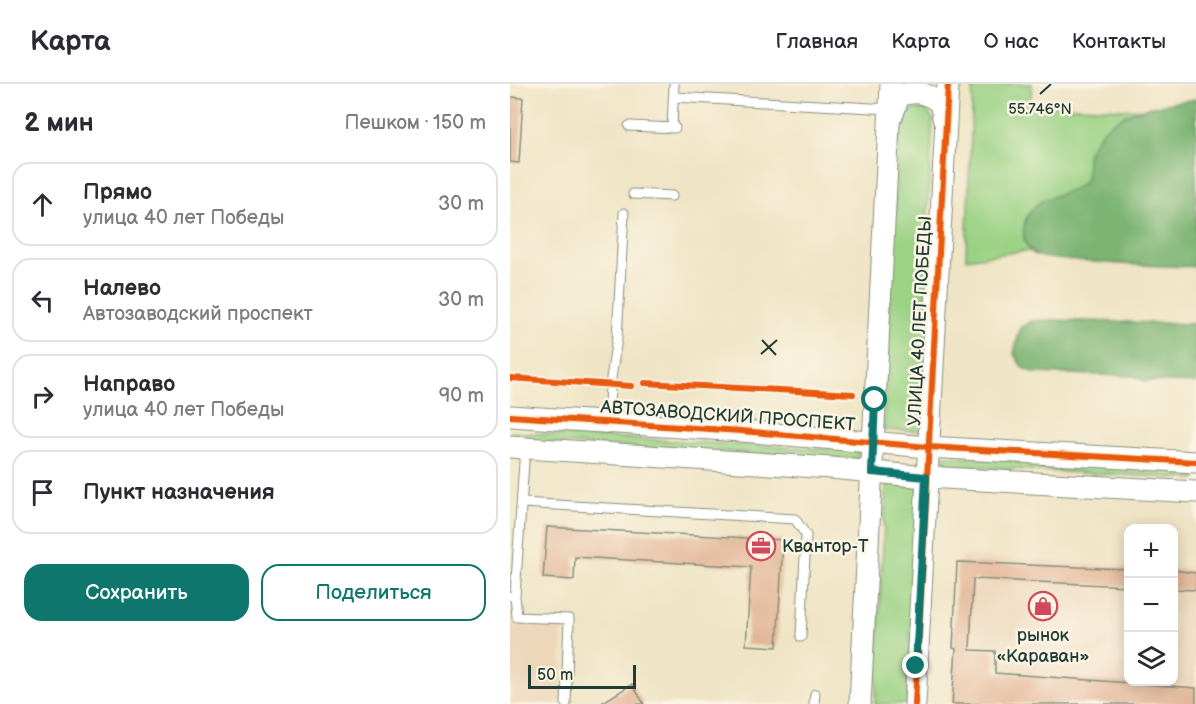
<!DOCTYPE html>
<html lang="ru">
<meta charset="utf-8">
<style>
body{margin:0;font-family:"Balsamiq Sans",sans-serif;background:#f2f2f3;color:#2b2b33}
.controls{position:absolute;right:18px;bottom:18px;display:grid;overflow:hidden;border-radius:12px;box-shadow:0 3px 15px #0003}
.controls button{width:54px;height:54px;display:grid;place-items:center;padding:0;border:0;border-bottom:2px solid #e1e1e2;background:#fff;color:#2b2b33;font:30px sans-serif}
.scale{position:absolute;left:18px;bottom:15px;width:108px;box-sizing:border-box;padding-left:6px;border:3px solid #1f3d34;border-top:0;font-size:16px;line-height:21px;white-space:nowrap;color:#1f3d34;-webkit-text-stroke:4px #fcf5e5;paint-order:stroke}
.stop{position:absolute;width:18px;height:18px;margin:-14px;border:4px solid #0f766e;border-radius:50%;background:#fff}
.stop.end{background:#0f766e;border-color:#fff;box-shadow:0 2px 6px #0008}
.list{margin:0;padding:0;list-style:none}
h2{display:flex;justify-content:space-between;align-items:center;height:78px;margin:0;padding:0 24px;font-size:26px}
h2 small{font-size:20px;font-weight:400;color:#7c7c81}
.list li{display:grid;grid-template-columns:39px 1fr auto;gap:18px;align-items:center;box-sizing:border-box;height:84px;margin:0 12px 12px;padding:0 12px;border:2px solid #e1e1e2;border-radius:18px}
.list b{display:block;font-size:22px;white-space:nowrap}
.list p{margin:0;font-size:20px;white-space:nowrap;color:#7c7c81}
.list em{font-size:20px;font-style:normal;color:#7c7c81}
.actions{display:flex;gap:12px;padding:18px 24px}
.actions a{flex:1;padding:14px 0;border:2px solid #0f766e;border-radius:18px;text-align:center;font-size:21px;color:#0f766e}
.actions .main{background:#0f766e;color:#fff}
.icon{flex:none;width:33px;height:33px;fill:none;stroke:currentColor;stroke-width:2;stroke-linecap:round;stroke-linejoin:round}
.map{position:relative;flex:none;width:686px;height:620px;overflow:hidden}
header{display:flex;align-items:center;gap:36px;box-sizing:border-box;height:84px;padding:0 30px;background:#fff;border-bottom:2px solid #e1e1e2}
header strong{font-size:28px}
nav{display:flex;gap:33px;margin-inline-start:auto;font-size:21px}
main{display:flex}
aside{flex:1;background:#fff}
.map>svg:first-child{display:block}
</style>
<header>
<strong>Карта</strong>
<nav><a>Главная</a><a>Карта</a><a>О нас</a><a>Контакты</a></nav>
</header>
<main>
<aside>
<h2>2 мин<small>Пешком · 150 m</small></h2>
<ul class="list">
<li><svg class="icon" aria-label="ahead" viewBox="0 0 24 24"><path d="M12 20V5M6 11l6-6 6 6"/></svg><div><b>Прямо</b><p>улица 40 лет Победы</p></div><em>30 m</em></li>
<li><svg class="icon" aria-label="left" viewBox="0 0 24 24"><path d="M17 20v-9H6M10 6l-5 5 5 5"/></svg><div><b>Налево</b><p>Автозаводский проспект</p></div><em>30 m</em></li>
<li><svg class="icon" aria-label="right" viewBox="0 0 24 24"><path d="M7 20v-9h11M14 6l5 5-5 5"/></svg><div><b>Направо</b><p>улица 40 лет Победы</p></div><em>90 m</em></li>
<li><svg class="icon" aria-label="arrive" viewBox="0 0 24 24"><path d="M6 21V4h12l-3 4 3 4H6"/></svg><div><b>Пункт назначения</b></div></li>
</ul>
<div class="actions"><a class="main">Сохранить</a><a>Поделиться</a></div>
</aside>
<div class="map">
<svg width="686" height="620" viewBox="0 0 686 620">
<rect width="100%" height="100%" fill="#fcf5e5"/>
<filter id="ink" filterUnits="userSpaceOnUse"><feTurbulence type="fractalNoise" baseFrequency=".0167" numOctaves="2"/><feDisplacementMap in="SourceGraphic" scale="12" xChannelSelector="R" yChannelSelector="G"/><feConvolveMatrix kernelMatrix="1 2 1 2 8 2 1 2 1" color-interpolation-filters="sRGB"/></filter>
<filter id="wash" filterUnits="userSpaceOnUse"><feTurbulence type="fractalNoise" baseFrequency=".008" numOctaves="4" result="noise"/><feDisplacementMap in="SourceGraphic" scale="24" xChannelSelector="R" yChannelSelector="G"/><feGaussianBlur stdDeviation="1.35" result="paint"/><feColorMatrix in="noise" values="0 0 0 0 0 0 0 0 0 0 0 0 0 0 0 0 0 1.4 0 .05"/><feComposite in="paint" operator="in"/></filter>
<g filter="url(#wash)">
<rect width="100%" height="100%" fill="#efe4c5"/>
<path fill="#edd7bb" d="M451,472l167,10v116h46v-115l22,1v129l-243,-15z
M0,538l52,4 -1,78h-51z"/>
<path fill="#9bd284" stroke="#5d885c" stroke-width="1.5" d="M463,0h59l-2,21 166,7v149l-174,-10 -56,8z
M405,25l11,1 7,9 -8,143 3,53 -4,116 -41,-1 16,-311 6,-6z
M0,348l349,19 -1,8 -348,-18z
M430,372l256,14v9l-256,-14z
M376,400l34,3 -13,217h-32z"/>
<path fill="#7cb472" stroke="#4e7853" stroke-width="1.5" d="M686,15v167c-16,2 -151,-5 -160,-11 -17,-10 -15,-34 -3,-47 12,-13 37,-14 49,-24 9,-8 3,-21 6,-31 1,-4 5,-8 7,-12 21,-34 64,-35 101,-42z
M540,236l146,4v59l-51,-2 -11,-5 -100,-3 -11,-5 -9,-14 6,-26 12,-7z"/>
<g id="blocks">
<path fill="#e2b597" d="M0,13l13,1 -4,65 -9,-1z
M37,443l236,13 -6,107 -31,-2 5,-78 -176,-10 -1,23 -31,-2z
M447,478l171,7v17l-155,-7 -3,71 25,1v22l201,15v16h-244l4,-55 -3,-1z
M663,486l23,3v17l-23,-1z
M122,600l12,20h-44z"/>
</g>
</g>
<g filter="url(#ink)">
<use href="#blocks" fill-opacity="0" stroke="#87907c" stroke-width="1.5"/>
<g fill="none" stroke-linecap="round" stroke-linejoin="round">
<g stroke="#87907c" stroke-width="11">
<path id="service" d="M164,13l216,12
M119,42l46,2
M162,43l2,-43
M123,110l39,2
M98,337l2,-36 7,-47 7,-125
M12,419l273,16 11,16 -5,102
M1,512h4l10,-149
M5,512l2,21 52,2 -3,85
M304,620l1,-10"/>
</g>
<g stroke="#87907c" stroke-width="23">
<path id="tertiary" d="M383,30l6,-18c16,-6 27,-4 41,7l4,18
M0,332l231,15 187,16 268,15
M0,363l321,21 95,9 270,15
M350,620l31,-620
M405,620l33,-620"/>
</g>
<use href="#service" stroke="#fff" stroke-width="9"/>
<use href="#tertiary" stroke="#fff" stroke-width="21"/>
<g stroke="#fcf5e5" stroke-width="10">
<path id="cycleway" d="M0,294l121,8
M135,299l208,11
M0,332l231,15 187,16 268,15
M405,620l33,-620"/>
</g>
<use href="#cycleway" stroke="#e8590c" stroke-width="6"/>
</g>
</g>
<g fill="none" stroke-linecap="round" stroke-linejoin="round" filter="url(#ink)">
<path stroke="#0f766e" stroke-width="8" d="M365,316l-3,72 54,5 -10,189"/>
</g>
<path fill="none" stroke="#1f3d34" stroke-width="2" d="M530,10l11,-10M252,256l14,15M251,270l16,-14"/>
<defs>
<g id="office-ring" transform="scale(1.5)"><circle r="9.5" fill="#fcf5e5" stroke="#d1495b" stroke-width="1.5"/><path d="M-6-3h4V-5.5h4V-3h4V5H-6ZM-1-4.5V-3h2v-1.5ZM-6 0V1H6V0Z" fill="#d1495b"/></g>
<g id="shop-ring" transform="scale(1.5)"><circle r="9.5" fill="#fcf5e5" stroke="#d1495b" stroke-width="1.5"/><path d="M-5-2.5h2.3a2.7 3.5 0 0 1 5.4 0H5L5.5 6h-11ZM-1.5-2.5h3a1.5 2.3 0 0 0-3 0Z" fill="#d1495b"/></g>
</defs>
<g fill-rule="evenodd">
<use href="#office-ring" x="251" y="462"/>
<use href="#shop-ring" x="533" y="522"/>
</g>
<g text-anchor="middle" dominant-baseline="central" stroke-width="5" stroke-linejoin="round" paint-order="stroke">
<g font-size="18" fill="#1f3d34" stroke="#fcf5e5">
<text transform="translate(410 237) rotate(-87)">УЛИЦА 40 ЛЕТ ПОБЕДЫ</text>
<text transform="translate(218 332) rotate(4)">АВТОЗАВОДСКИЙ ПРОСПЕКТ</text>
</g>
<g font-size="18" fill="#1f3d34" stroke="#fcf5e5" text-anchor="start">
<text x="272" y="462">Квантор-Т</text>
<text x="533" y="551" text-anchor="middle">рынок<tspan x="533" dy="21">«Караван»</tspan></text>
</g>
</g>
<g font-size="15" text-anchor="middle" fill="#1f3d34" stroke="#fcf5e5" stroke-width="5" stroke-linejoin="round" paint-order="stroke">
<text x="530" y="30">55.746°N</text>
</g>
</svg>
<div class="controls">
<button>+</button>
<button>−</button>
<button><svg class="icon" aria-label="layers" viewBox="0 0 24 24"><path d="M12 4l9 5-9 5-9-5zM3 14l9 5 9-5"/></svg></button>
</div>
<div class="scale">50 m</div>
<div class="stop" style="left:365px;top:316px"></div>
<div class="stop end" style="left:406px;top:582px"></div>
</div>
</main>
